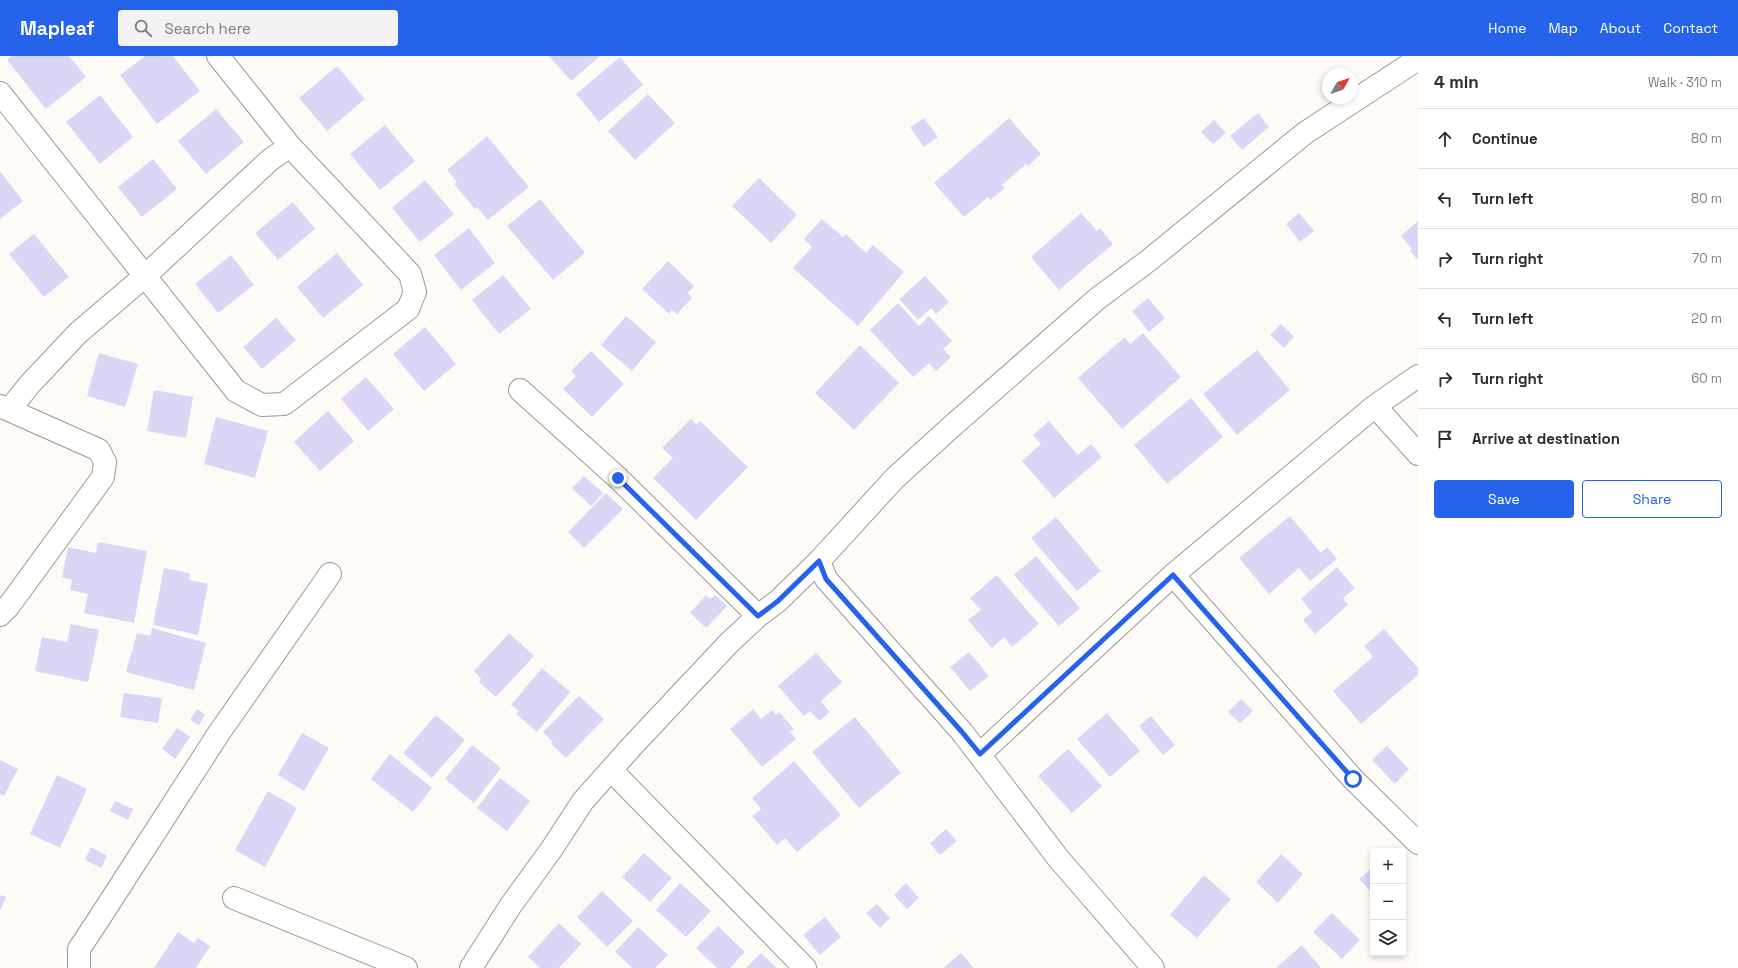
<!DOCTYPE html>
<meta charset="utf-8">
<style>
body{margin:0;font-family:"Space Grotesk",sans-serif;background:#f2f2f3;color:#2b2b33}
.controls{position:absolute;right:12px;bottom:12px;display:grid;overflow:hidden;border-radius:4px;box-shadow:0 2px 6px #0003}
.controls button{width:36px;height:36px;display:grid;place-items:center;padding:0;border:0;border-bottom:1px solid #e1e1e2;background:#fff;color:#2b2b33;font:20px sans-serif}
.compass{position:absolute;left:1322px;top:12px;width:36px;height:36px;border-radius:50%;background:#fff;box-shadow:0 2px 6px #0003;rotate:50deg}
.stop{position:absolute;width:12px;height:12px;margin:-9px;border:3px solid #2563eb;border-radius:50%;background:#fff}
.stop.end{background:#2563eb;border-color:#fff;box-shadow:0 1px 4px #0008}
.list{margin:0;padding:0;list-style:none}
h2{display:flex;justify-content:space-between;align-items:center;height:52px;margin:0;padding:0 16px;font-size:17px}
h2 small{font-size:13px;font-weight:400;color:#7c7c81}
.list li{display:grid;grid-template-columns:26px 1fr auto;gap:12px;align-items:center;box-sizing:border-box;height:60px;padding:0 16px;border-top:1px solid #e1e1e2}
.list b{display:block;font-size:15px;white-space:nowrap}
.list em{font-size:13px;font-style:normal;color:#7c7c81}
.actions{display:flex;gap:8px;padding:12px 16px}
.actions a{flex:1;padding:9px 0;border:1px solid #2563eb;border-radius:4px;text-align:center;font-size:14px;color:#2563eb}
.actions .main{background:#2563eb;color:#fff}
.icon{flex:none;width:22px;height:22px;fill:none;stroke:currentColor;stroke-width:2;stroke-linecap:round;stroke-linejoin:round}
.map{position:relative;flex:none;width:1418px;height:912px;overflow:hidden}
header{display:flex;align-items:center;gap:24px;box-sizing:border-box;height:56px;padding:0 20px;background:#2563eb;color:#fff}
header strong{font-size:19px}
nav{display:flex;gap:22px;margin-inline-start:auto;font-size:14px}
.search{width:280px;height:36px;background:#f2f2f3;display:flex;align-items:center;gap:10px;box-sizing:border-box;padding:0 14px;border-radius:4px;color:#7c7c81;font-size:15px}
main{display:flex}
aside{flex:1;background:#fff}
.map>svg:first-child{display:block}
</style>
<header>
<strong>Mapleaf</strong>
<div class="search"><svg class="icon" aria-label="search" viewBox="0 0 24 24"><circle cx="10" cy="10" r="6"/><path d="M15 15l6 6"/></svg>Search here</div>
<nav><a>Home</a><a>Map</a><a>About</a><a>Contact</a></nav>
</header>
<main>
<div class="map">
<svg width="1418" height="912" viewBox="0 0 1418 912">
<rect width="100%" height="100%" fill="#fefbf7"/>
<path fill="#dad6f6" d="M12,0h57l17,21 -40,32 -39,-49z
M145,0h28l27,35 -43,33 -37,-49z
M549,0h51l-29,25z
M620,1l23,28 -44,37 -23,-28z
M337,10l28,33 -38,32 -28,-33z
M648,38l27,29 -40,37 -27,-29z
M100,39l33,42 -33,27 -34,-42z
M216,53l28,33 -38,32 -28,-33z
M1258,57l11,14 -27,23 -12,-14z
M924,62l14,19 -14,10 -14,-20z
M1009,62l32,36 -13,12 -2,-2 -24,21 3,3 -15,12 -2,-3 -24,20 -30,-34z
M1214,64l12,13 -13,11 -12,-12z
M385,69l30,36 -35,29 -30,-36z
M487,80l42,51 -41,33 -11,-13 -2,2 -21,-25 3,-2 -10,-12z
M153,103l24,30 -35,28 -24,-30z
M0,115l23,30 -23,18z
M759,122l38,37 -26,28 -39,-37z
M425,124l29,34 -34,28 -28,-34z
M540,143l45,54 -32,27 -46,-54z
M293,146l22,27 -37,31 -23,-27z
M1081,157l16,18 3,-3 13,16 -54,46 -28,-33z
M1299,157l15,18 -14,11 -14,-18z
M822,163l21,18 3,-3 20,19 7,-8 31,27 -46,54 -65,-58 19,-21 -8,-8z
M1418,165v39l-8,-9 2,-2 -11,-13z
M469,172l26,35 -34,27 -27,-35z
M34,178l35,43 -25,20 -35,-43z
M337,197l26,32 -40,33 -26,-31z
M231,199l23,30 -36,28 -23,-29z
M668,205l26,25 -6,7 4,5 -15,16 -5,-4 -3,4 -27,-25z
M503,219l28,34 -32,25 -27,-34z
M925,220l24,26 -13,12 -5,-6 -13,12 -19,-21z
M1148,242l17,20 -16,14 -17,-21z
M898,247l21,23 10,-10 23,25 -9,8 8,8 -15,14 -7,-8 -16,14 -43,-47z
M626,260l30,26 -24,29 -31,-26z
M276,262l20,22 -34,29 -19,-22z
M1281,268l13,13 -10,11 -14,-13z
M425,271l31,37 -32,27 -31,-37z
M1143,277l38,44 -59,52 -44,-51 47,-41 5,7z
M860,289l39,38 -45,47 -39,-37z
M1257,294l33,40 -53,45 -34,-41z
M591,295l33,33 -32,33 -29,-28 13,-13 -5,-5z
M99,297l39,11 -13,43 -38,-11z
M366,321l28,32 -26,22 -27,-32z
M154,334l39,7 -7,41 -39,-7z
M1191,342l32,39 -56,47 -33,-39z
M328,355l26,30 -34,30 -26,-29z
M216,361l52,14 -13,47 -51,-14z
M691,363l6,6 3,-4 48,46 -52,53 -43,-42 20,-20 -11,-10z
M1049,365l29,34 13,-11 11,13 -48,41 -32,-37 19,-17 -8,-9z
M584,420l19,17 -12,13 -19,-18z
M606,437l17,16 -39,39 -16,-16z
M1290,460l31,37 6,-6 10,12 -27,22 -11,-13 -30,26 -30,-36z
M1056,461l45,54 -24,20 -46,-53z
M98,486l49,9 -13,72 -50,-10 4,-19 -18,-4 2,-10 -10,-3 6,-30 28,6z
M1036,500l44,52 -21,18 -45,-51z
M1337,511l18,21 -12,10 5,7 -33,29 -12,-14 9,-8 -11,-13z
M164,512l26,5 -1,7 19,4 -10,51 -45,-10z
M997,519l42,49 -27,23 -8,-10 -12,11 -24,-28 13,-10 -11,-12z
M706,539l4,4 5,-4 12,11 -21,22 -16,-15z
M71,568l28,6 -11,52 -53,-11 7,-34 25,5z
M152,572l54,15 -12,47 -68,-18 11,-39 13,3z
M1384,573l34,39v7l-57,49 -28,-33 40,-34 -9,-11z
M509,577l25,23 -38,41 -17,-15 2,-4 -7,-7z
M969,596l20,24 -19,15 -20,-24z
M816,597l26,29 -21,19 9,11 -11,9 -9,-10 -6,5 -26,-30z
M542,612l28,24 -33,40 -21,-18 3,-3 -8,-6z
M124,637l38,5 -4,25 -38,-6z
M579,640l25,23 -38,39 -15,-14 2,-2 -10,-10z
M1241,643l12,12 -13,12 -12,-11z
M197,653l8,5 -6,11 -9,-5z
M753,653l8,10 11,-9 4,5 3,-3 15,17 -4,3 6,7 -34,28 -32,-38z
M1107,657l33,38 -30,26 -33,-38z
M436,659l29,25 -33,38 -29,-25z
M1151,660l24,29 -12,10 -24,-29z
M855,661l46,56 -42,35 -47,-56z
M177,672l13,9 -15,22 -13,-10z
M302,677l27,15 -25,43 -26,-16z
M472,689l29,23 -27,35 -29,-24z
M1387,690l22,23 -14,15 -23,-24z
M1068,693l34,37 -30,27 -34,-37z
M390,698l42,34 -19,24 -42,-33z
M0,704l18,9 -14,27 -4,-2z
M794,705l47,54 -44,37 -12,-14 -8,7 -25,-29 9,-7 -9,-11z
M57,719l30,14 -27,59 -30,-14z
M500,722l30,23 -23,30 -30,-23z
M268,735l29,17 -32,59 -30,-17z
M115,745l18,8 -5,11 -18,-9z
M946,773l11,12 -17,14 -10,-12z
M91,791l16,9 -6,12 -16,-8z
M644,797l28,25 -22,24 -28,-25z
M1281,798l22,20 -25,29 -22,-21z
M1373,811v27l-14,-15z
M1204,819l27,24 -34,39 -27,-23z
M680,827l31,28 -25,26 -30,-27z
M906,827l13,15 -12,11 -13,-14z
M602,835l31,30 -26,26 -30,-30z
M0,839l6,2 -6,14z
M877,848l13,14 -10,10 -14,-15z
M1332,857l28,27 -18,19 -29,-27z
M825,861l16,20 -21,18 -17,-20z
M559,867l22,21 -22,24h-19l-12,-11z
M718,870l27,26 -15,16h-13l-21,-20z
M638,871l30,28 -13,13h-23l-17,-16z
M178,876l16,11 4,-5 12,8 -14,22h-42z
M1302,889l19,23h-45z
M761,897l16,15h-31z
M961,897l13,15h-31z"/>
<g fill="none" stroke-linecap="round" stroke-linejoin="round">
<g stroke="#9b9995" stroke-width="24">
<path id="minor" d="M0,37l236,298 26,14 22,-1 124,-95 7,-17 -5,-18 -120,-128 -72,-90
M520,334l98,88 140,138
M0,350l99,44 6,12 -2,15 -95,130 -8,8
M1375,350l43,48
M9,354l21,-26 48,-51 67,-57 125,-116 20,-14
M819,505l7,18 136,153 96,126 95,110
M1173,519l180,204 65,64
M980,698l193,-179 202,-169 43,-30
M611,714l194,198
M234,842l172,70
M79,912v-19l14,-21 126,-195 111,-159
M471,912l40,-63 40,-55 32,-49 51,-57 95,-101 29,-27 20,-15 41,-40 76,-83 55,-50 147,-129 51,-38 157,-128 113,-74"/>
</g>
<use href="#minor" stroke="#fff" stroke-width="22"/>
</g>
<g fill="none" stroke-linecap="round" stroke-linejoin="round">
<path stroke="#2563eb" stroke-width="5" d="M618,422l140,138 20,-15 41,-40 7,18 136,153 18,22 193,-179 180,204"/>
</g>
</svg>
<div class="controls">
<button>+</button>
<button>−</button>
<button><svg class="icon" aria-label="layers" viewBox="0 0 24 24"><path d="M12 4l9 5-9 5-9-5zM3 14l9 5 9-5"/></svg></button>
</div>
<svg class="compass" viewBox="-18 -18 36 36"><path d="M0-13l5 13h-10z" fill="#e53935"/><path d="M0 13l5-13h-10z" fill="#7c7c81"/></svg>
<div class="stop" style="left:1353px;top:723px"></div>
<div class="stop end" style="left:618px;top:422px"></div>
</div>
<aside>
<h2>4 min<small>Walk · 310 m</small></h2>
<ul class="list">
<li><svg class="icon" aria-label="ahead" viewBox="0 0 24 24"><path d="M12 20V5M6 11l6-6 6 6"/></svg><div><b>Continue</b></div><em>80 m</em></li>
<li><svg class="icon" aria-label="left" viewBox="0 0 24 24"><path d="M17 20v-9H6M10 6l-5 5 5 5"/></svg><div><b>Turn left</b></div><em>80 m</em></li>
<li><svg class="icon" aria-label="right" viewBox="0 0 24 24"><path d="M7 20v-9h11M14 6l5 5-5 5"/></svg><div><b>Turn right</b></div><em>70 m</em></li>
<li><svg class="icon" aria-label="left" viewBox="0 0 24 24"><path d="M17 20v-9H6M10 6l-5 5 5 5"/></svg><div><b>Turn left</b></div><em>20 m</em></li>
<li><svg class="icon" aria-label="right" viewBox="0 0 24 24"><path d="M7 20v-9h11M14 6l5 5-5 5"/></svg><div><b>Turn right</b></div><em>60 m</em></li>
<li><svg class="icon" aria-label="arrive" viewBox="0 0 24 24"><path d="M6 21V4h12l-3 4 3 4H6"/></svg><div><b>Arrive at destination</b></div></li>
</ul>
<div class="actions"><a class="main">Save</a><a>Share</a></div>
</aside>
</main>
